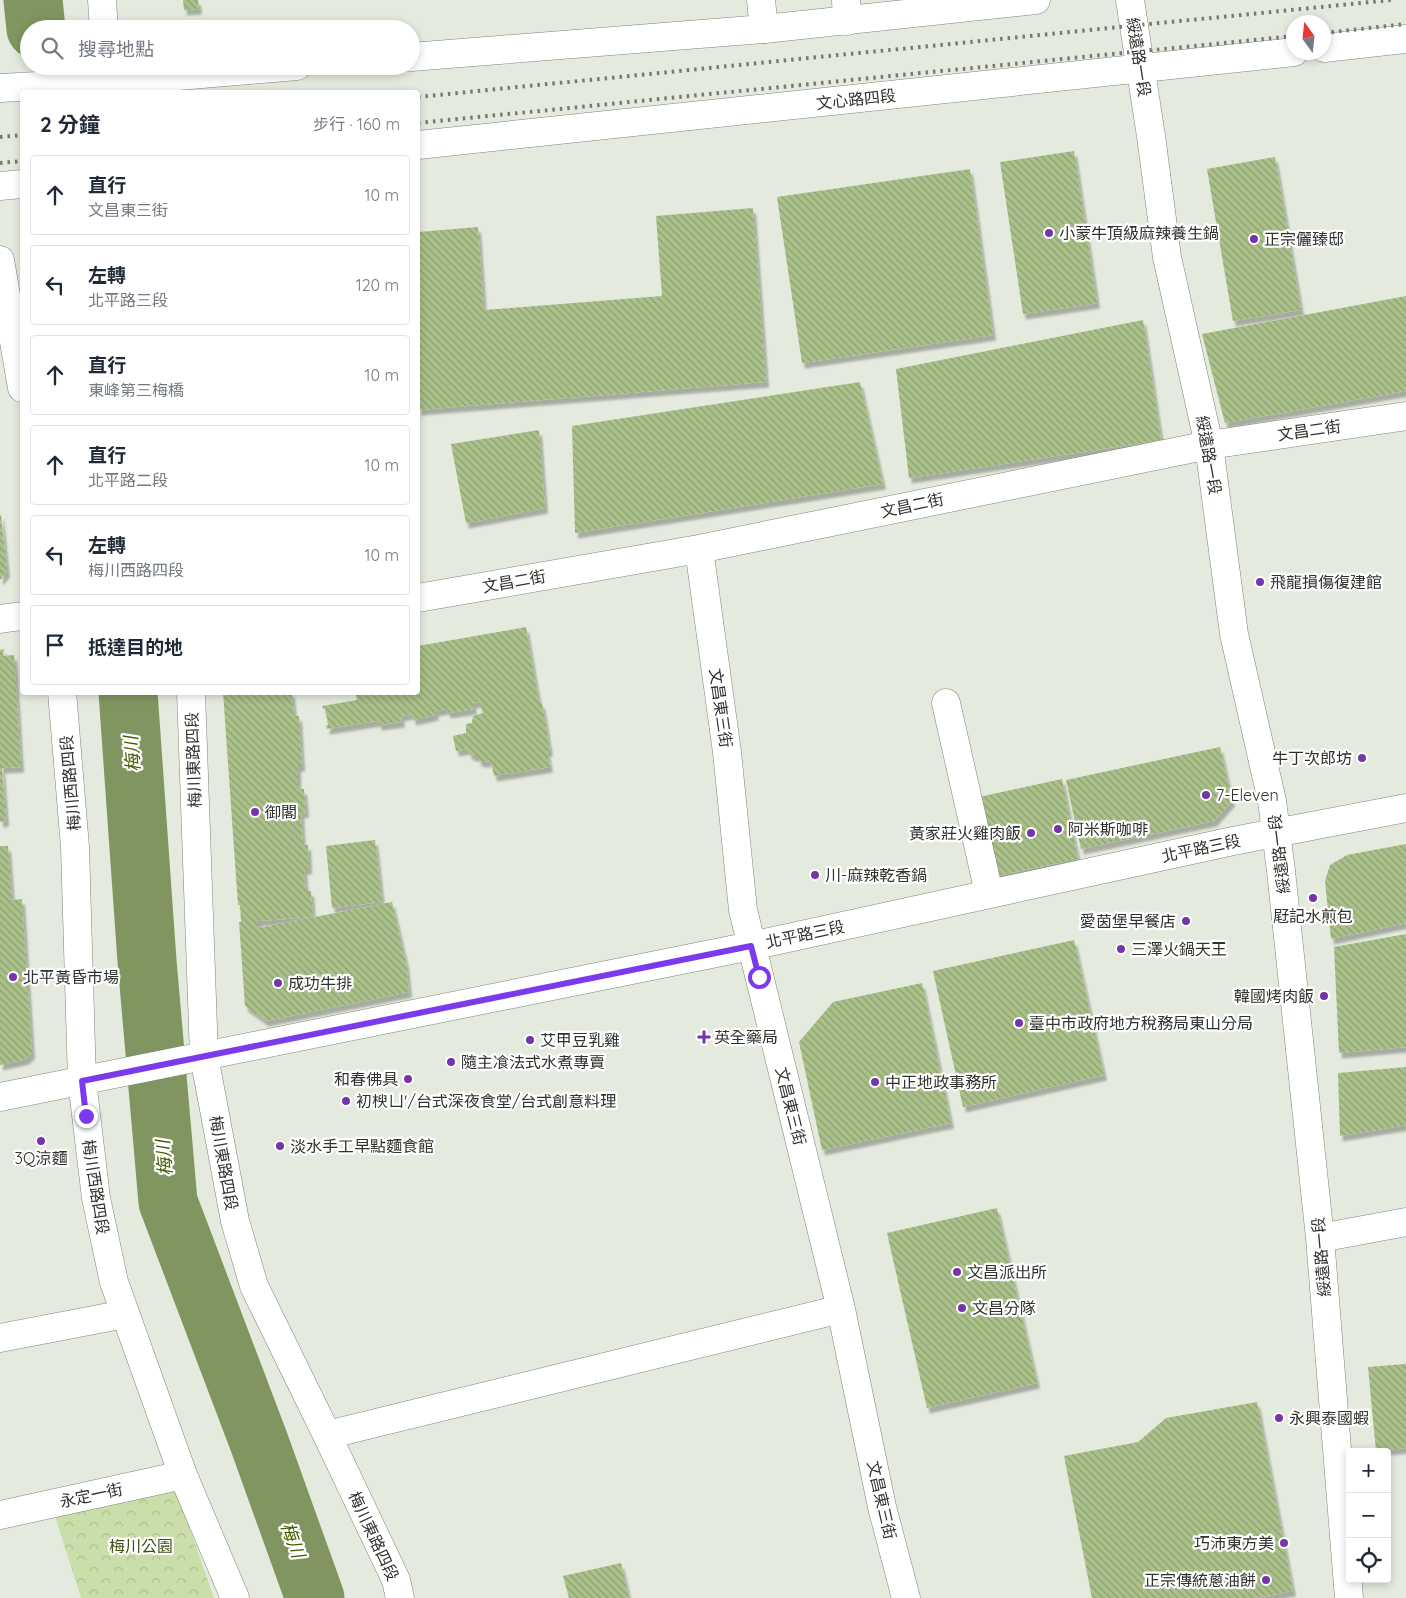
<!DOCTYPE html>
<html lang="zh-TW">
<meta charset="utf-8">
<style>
body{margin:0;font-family:Quicksand,"Noto Sans TC",sans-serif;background:#f2f2f3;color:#1f2937}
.controls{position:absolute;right:15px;bottom:15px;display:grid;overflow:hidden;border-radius:5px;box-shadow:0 2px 8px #0003}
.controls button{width:45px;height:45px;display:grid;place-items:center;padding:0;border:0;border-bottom:1px solid #e0e1e3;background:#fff;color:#1f2937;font:25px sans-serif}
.compass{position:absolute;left:1286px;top:15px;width:45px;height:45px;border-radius:50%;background:#fff;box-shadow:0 2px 8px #0003;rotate:345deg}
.stop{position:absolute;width:15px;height:15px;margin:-11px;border:4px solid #7c3aed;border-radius:50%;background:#fff}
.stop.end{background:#7c3aed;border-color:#fff;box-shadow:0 1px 5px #0008}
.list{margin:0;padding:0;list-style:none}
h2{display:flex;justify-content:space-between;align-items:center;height:65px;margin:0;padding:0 20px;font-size:21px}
h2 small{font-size:16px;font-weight:400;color:#747a83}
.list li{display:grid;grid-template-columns:32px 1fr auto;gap:15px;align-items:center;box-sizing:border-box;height:80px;margin:0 10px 10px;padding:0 10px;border:1px solid #e0e1e3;border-radius:5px}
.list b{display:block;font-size:19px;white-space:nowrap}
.list p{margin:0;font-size:16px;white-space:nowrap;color:#747a83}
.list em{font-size:16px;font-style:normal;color:#747a83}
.icon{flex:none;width:28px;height:28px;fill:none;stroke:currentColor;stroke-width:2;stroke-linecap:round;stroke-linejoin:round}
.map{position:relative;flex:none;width:1406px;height:1598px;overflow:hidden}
.search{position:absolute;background:#fff;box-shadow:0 2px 8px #0003;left:20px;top:20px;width:400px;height:55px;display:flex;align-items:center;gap:12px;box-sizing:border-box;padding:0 18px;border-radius:28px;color:#747a83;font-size:19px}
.panel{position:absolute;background:#fff;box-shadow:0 2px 8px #0003;left:20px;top:90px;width:400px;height:605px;border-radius:5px}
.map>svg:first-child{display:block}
</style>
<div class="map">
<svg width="1406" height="1598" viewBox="0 0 1406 1598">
<defs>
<pattern id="park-crowns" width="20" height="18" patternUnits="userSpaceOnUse" patternTransform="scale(1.25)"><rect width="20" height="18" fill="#c9dea8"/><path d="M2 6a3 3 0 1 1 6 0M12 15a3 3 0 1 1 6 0" fill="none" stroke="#adbf91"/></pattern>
<pattern id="building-back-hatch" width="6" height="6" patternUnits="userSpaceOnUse" patternTransform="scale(1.25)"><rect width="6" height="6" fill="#abc18a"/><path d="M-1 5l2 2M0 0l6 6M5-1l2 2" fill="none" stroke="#8c9d71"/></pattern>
<filter id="shadow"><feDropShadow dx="3" dy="5.5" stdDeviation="1" flood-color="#0004"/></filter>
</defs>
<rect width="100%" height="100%" fill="#e4eadd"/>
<path fill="url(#park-crowns)" d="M175,1486l39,112h-133l-27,-85z"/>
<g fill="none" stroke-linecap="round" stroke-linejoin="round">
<path stroke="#819560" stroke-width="59" d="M33,0l3,29
M128,692l19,269 21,241 91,240 56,156"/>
</g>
<path fill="url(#building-back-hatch)" filter="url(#shadow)" d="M183,0h15l1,9 -15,1z
M1074,151l23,152 -74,11 -23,-152z
M1275,157l26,153 -68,11 -26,-152z
M970,169l23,166 -191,28 -25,-166z
M753,208l13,174 -348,28v-178l60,-5 6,83 178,-14 -6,-80z
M1406,296v95l-181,32 -23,-89z
M1143,320l18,120 -252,38 -13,-109z
M860,382l23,102 -308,49 -3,-107z
M539,430l6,78 -79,15 -15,-79z
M0,515h1l6,57 -7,8z
M526,627l13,76h3l8,48h-3l3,16 -56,9 -3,-15 -9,1 -4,-2v-4h-4l-5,-2 -1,-5 -12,2 -3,-15 13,-3v-9l6,-1 1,-7 10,-3 -2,-7 -2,-1 -1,-3 -5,1 1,6 -26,4 -2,-4 -11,2 1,4 -23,5 -1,-6 -11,2 1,6 -23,3 -1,-4 -51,8 -1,-3 2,-1 -3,-17 -2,1 -1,-3 35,-6 -2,-8h63v-46z
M4,649l-1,7 11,-1 7,112 -19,1 4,53 -6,1v-172z
M223,692h69l2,24h5l3,50h-4v23h6l2,23 -5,1 2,32h5l1,24h-5l2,22h5l2,26 -55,4v7l134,-26 14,61 3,29 -143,29 -21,-15 -6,-84h2l-1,-17h-2z
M1220,747l12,54 -18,20 -133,28 -15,-69z
M1062,779l16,80 -82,17 -17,-79z
M375,840l7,62 -50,6 -6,-62z
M1406,844v79l-75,16 -6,-58 5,-16 17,-10z
M0,846h8l4,54 10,-1 10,154 -6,6 -26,6z
M1406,934v113l-67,6 -5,-106z
M1074,940l30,135 -141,32 -30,-136z
M922,983l29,140 -129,27 -23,-108 34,-40z
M1406,1067v58l-66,11 -2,-63z
M997,1208l40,175 -110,25 -40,-175z
M1406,1364v84l-30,3 -8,-84z
M1257,1402l36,189 -38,7h-163l-28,-142 74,-14 28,-24z
M621,1563l8,35h-60l-6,-22z"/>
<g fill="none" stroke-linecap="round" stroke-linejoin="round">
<g stroke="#7f8578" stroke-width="29">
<path id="minor" d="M102,0l2,29
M761,0l3,29
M846,0l1,21
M1130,0l21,136 16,121 42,188 25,189 38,167 9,70 39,367 29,360
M0,260l22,128
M699,549l28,203 16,158 98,399 41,198 24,91
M418,598l281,-49 510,-104 197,-29
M0,619l22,-3
M62,692l13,155 7,234 14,117 18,84 69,193 52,123
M191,692l13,364 31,165 19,65 73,149 69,145 4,18
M946,703l43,190
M0,1097l751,-151 482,-105 173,-33
M1320,1238l86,-16
M0,1338l125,-24
M327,1435l514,-126
M0,1515l183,-40"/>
</g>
<g stroke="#7f8578" stroke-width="29">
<path id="major" d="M1324,48l82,-9
M411,57l353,-28 272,-29
M0,88l108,-6 189,-16
M418,145l876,-93
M0,186l22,-2"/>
</g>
<use href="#minor" stroke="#fff" stroke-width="28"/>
<use href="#major" stroke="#fff" stroke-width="28"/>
<path stroke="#777a72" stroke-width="4" stroke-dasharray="2.5 5" stroke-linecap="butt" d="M1324,33l82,-9
M418,97l973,-97
M418,123l876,-87
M0,137l22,-2
M0,163l22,-2"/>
</g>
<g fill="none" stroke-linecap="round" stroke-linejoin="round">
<path stroke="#7c3aed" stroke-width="6" d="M86,1116l-4,-35 669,-135 8,31"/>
</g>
<g fill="#7535aa" stroke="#fff" stroke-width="2">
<circle cx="1049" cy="233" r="5"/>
<circle cx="1254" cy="239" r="5"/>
<circle cx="1260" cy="582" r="5"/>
<circle cx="1362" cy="758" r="5"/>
<circle cx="1206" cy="795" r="5"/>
<circle cx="255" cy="812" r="5"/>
<circle cx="1058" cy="829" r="5"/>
<circle cx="1031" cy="833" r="5"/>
<circle cx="815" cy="875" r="5"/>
<circle cx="1313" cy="898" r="5"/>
<circle cx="1186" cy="921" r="5"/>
<circle cx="1121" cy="949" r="5"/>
<circle cx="13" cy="977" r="5"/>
<circle cx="278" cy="983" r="5"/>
<circle cx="1324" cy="996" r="5"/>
<circle cx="1019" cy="1023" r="5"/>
<path d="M701.5 1029.5h5v5h5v5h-5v5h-5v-5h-5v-5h5z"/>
<circle cx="530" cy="1040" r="5"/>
<circle cx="451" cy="1062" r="5"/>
<circle cx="408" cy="1079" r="5"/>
<circle cx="875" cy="1082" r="5"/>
<circle cx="346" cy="1101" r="5"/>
<circle cx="41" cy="1141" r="5"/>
<circle cx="280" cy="1146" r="5"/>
<circle cx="957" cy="1272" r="5"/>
<circle cx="962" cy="1308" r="5"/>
<circle cx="1279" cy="1418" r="5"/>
<circle cx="1284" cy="1543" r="5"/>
<circle cx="1266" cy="1580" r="5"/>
</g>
<g text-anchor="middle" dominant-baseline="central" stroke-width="4.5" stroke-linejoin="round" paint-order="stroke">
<g font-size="16" fill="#30322d" stroke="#fff">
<text transform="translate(1139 57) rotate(81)">綏遠路一段</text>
<text transform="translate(856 99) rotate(-6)">文心路四段</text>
<text transform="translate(1309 430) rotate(-8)">文昌二街</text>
<text transform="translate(1209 455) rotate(80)">綏遠路一段</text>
<text transform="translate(912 505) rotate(-12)">文昌二街</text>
<text transform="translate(514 581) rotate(-10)">文昌二街</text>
<text transform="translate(721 708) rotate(82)">文昌東三街</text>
<text transform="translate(193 760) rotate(-92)">梅川東路四段</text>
<text transform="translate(70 783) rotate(-95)">梅川西路四段</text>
<text transform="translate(1201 848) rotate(-12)">北平路三段</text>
<text transform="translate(1279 854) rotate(-97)">綏遠路一段</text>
<text transform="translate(805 934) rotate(-12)">北平路三段</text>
<text transform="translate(791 1106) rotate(76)">文昌東三街</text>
<text transform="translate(224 1163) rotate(80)">梅川東路四段</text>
<text transform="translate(96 1187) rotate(81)">梅川西路四段</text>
<text transform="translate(1321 1257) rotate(-95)">綏遠路一段</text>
<text transform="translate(91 1495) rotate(-12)">永定一街</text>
<text transform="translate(882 1500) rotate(77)">文昌東三街</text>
<text transform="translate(374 1536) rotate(65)">梅川東路四段</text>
</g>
<g font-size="16" fill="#30322d" stroke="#fff" text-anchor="start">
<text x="1059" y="233">小蒙牛頂級麻辣養生鍋</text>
<text x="1264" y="239">正宗儷臻邸</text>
<text x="1270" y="582">飛龍損傷復建館</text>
<text x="1352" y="758" text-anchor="end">牛丁次郎坊</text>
<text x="1216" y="795">7-Eleven</text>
<text x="265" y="812">御閣</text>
<text x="1068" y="829">阿米斯咖啡</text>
<text x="1021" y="833" text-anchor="end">黃家莊火雞肉飯</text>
<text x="825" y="875">川-麻辣乾香鍋</text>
<text x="1313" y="916" text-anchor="middle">屘記水煎包</text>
<text x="1176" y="921" text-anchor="end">愛茵堡早餐店</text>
<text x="1131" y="949">三澤火鍋天王</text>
<text x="23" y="977">北平黃昏市場</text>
<text x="288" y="983">成功牛排</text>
<text x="1314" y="996" text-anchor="end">韓國烤肉飯</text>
<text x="1029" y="1023">臺中市政府地方稅務局東山分局</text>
<text x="714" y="1037">英全藥局</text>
<text x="540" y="1040">艾甲豆乳雞</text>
<text x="461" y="1062">隨主飡法式水煮專賣</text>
<text x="398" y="1079" text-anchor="end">和春佛具</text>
<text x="885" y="1082">中正地政事務所</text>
<text x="356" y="1101">初楰ㄩˊ/台式深夜食堂/台式創意料理</text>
<text x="290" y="1146">淡水手工早點麵食館</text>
<text x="41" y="1158" text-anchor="middle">3Q涼麵</text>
<text x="967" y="1272">文昌派出所</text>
<text x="972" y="1308">文昌分隊</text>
<text x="1289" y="1418">永興泰國蝦</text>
<text x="1274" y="1543" text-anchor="end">巧沛東方美</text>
<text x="1256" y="1580" text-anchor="end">正宗傳統蔥油餅</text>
</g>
<g font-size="16" fill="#3b4e12" stroke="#fff">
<text x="141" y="1546">梅川公園</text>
</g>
<g font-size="18" font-style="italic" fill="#435b03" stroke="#fff">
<text transform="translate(132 754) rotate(-95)">梅川</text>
<text transform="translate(164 1158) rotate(-95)">梅川</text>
<text transform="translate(293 1540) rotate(70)">梅川</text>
</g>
</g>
</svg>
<div class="controls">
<button>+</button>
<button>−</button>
<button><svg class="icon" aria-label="locate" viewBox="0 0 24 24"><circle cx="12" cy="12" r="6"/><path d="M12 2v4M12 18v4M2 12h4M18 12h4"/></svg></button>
</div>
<svg class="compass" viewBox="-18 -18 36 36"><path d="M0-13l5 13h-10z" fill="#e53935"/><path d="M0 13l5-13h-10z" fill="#747a83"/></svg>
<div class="stop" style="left:759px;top:977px"></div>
<div class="stop end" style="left:86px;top:1116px"></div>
<div class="search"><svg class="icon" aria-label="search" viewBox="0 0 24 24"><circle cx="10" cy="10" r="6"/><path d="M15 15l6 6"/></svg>搜尋地點</div>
<section class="panel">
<h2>2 分鐘<small>步行 · 160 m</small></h2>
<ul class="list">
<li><svg class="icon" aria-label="ahead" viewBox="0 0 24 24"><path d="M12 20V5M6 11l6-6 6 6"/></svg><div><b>直行</b><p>文昌東三街</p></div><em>10 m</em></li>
<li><svg class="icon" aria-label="left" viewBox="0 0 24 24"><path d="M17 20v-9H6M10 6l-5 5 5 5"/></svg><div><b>左轉</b><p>北平路三段</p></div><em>120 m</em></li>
<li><svg class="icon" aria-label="ahead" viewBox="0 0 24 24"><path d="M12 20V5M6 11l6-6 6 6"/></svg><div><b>直行</b><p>東峰第三梅橋</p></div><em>10 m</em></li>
<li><svg class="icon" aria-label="ahead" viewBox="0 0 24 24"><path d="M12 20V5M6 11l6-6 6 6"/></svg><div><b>直行</b><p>北平路二段</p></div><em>10 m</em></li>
<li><svg class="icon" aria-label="left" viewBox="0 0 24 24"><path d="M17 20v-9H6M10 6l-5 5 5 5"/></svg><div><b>左轉</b><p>梅川西路四段</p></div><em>10 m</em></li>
<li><svg class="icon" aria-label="arrive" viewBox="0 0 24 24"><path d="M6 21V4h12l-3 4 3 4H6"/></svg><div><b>抵達目的地</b></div></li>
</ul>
</section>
</div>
